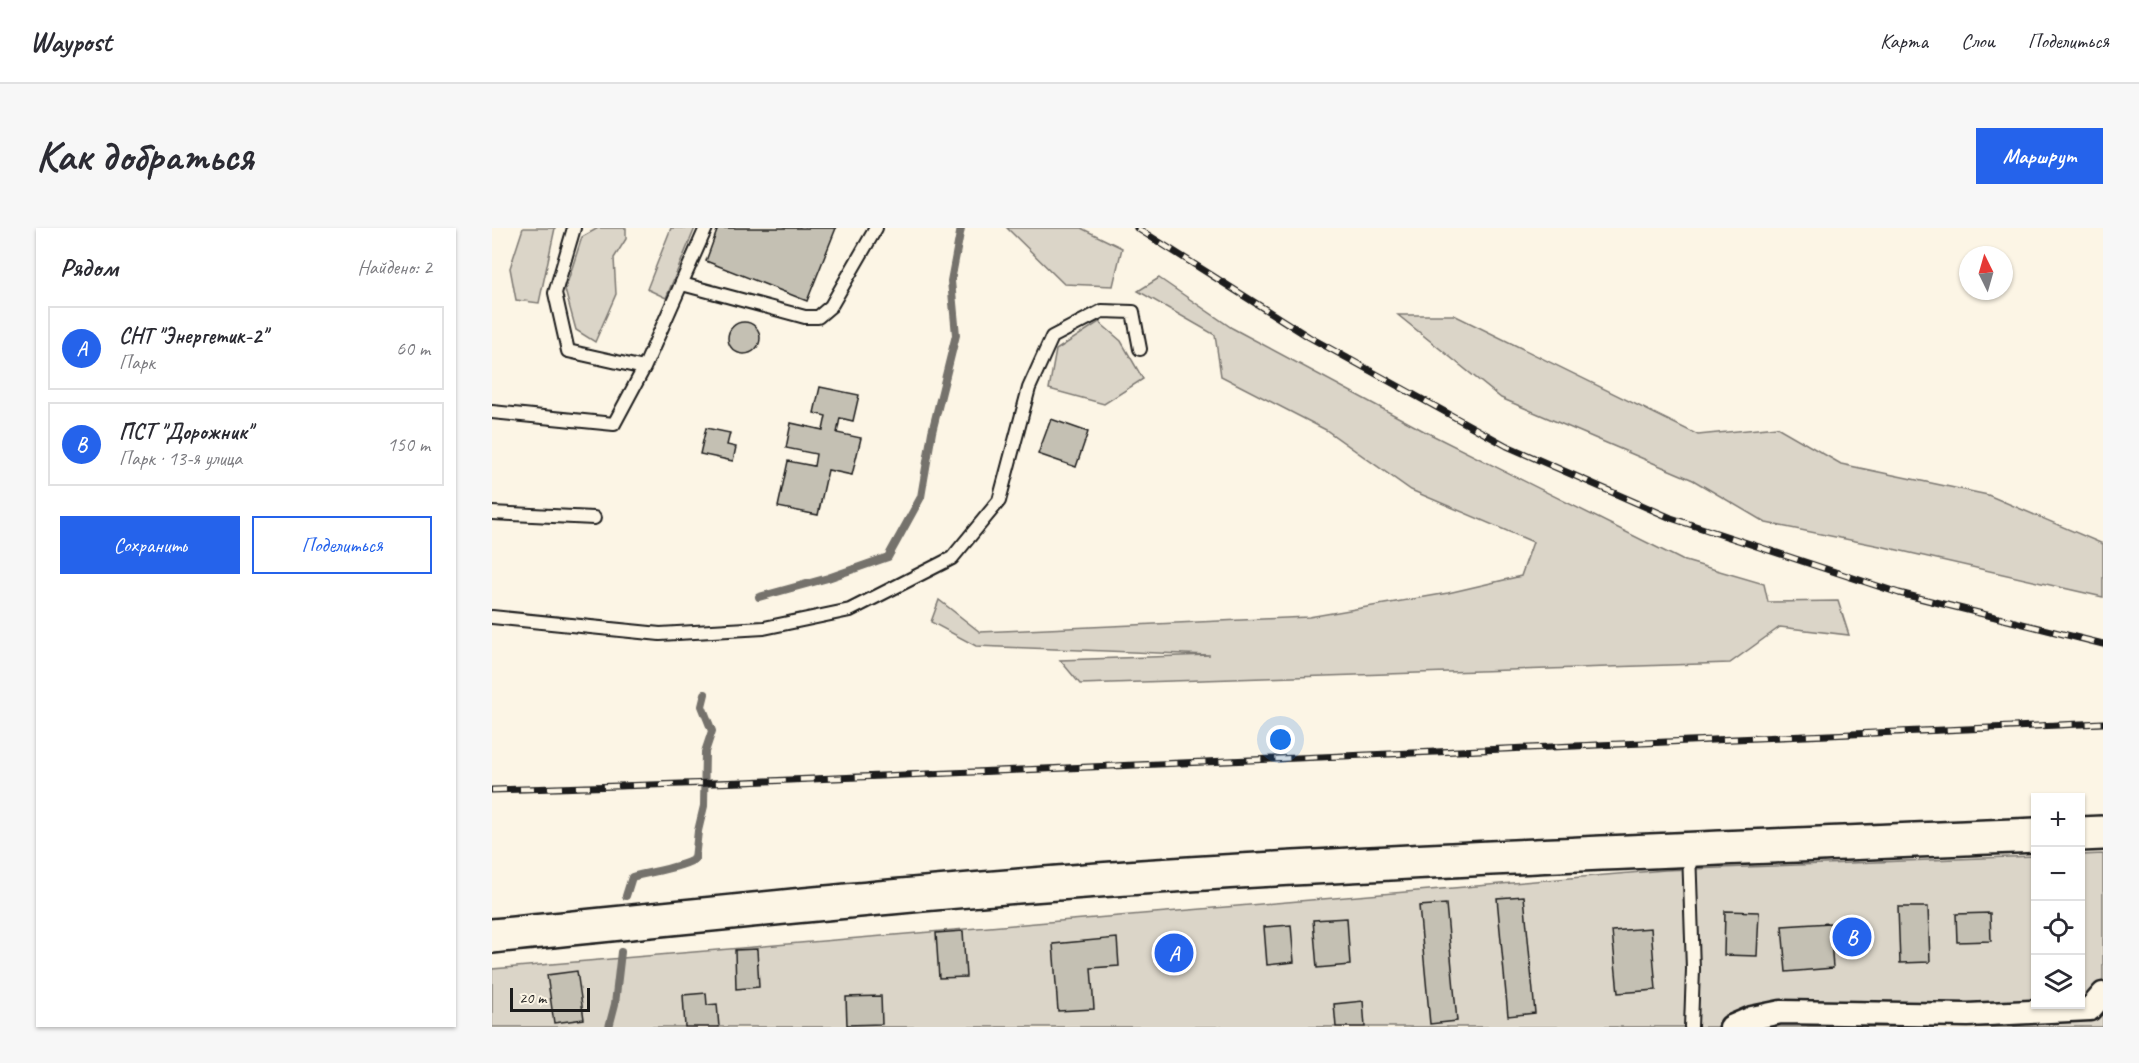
<!DOCTYPE html>
<html lang="ru">
<meta charset="utf-8">
<style>
body{margin:0;font-family:Caveat,sans-serif;background:#f7f7f7;color:#2b2b33}
.controls{position:absolute;right:18px;bottom:18px;display:grid;overflow:hidden;border-radius:0px;box-shadow:0 2px 4px #0004}
.controls button{width:54px;height:54px;display:grid;place-items:center;padding:0;border:0;border-bottom:2px solid #e1e1e2;background:#fff;color:#2b2b33;font:30px sans-serif}
.compass{position:absolute;left:1467px;top:18px;width:54px;height:54px;border-radius:50%;background:#fff;box-shadow:0 2px 4px #0004;rotate:355deg}
.scale{position:absolute;left:18px;bottom:15px;width:80px;box-sizing:border-box;padding-left:6px;border:3px solid #1c1c1c;border-top:0;font-size:16px;line-height:21px;white-space:nowrap;color:#1c1c1c;-webkit-text-stroke:4px #fcf5e5;paint-order:stroke}
.you{position:absolute;left:789px;top:512px;width:21px;height:21px;margin:-15px;border:4px solid #fff;border-radius:50%;background:#1a73e8;box-shadow:0 0 0 9px #1a73e833}
.badge{display:grid;place-items:center;width:39px;height:39px;border-radius:50%;background:#2563eb;color:#fff;font-size:20px;font-weight:700}
.pin{position:absolute;translate:-50% -50%;border:3px solid #fff;box-shadow:0 2px 6px #0006}
.list{margin:0;padding:0;list-style:none}
h2{display:flex;justify-content:space-between;align-items:center;height:78px;margin:0;padding:0 24px;font-size:26px}
h2 small{font-size:20px;font-weight:400;color:#7c7c81}
.list li{display:grid;grid-template-columns:39px 1fr auto;gap:18px;align-items:center;box-sizing:border-box;height:84px;margin:0 12px 12px;padding:0 12px;border:2px solid #e1e1e2;border-radius:0px}
.list b{display:block;font-size:22px;white-space:nowrap}
.list p{margin:0;font-size:20px;white-space:nowrap;color:#7c7c81}
.list em{font-size:20px;font-style:normal;color:#7c7c81}
.actions{display:flex;gap:12px;padding:18px 24px}
.actions a{flex:1;padding:14px 0;border:2px solid #2563eb;border-radius:0px;text-align:center;font-size:21px;color:#2563eb}
.actions .main{background:#2563eb;color:#fff}
.icon{flex:none;width:33px;height:33px;fill:none;stroke:currentColor;stroke-width:2;stroke-linecap:round;stroke-linejoin:round}
.map{position:relative;flex:none;width:1611px;height:799px;overflow:hidden;border-radius:0px}
header{display:flex;align-items:center;gap:36px;box-sizing:border-box;height:84px;padding:0 30px;background:#fff;border-bottom:2px solid #e1e1e2}
header strong{font-size:28px}
nav{display:flex;gap:33px;margin-inline-start:auto;font-size:21px}
.intro{display:flex;align-items:center;justify-content:space-between;box-sizing:border-box;height:144px;padding:0 36px}
h1{margin:0;font-size:42px}
.button{padding:15px 27px;border-radius:0px;background:#2563eb;color:#fff;font-size:21px;font-weight:700}
main{display:flex;gap:36px;padding:0 36px}
aside{flex:1;background:#fff;border-radius:0px;box-shadow:0 2px 4px #0004}
.map>svg:first-child{display:block}
</style>
<header>
<strong>Waypost</strong>
<nav><a>Карта</a><a>Слои</a><a>Поделиться</a></nav>
</header>
<div class="intro"><h1>Как добраться</h1><a class="button">Маршрут</a></div>
<main>
<aside>
<h2>Рядом<small>Найдено: 2</small></h2>
<ul class="list">
<li><span class="badge">A</span><div><b>СHТ &quot;Энергетик-2&quot;</b><p>Парк</p></div><em>60 m</em></li>
<li><span class="badge">B</span><div><b>ПСТ &quot;Дорожник&quot;</b><p>Парк · 13-я улица</p></div><em>150 m</em></li>
</ul>
<div class="actions"><a class="main">Сохранить</a><a>Поделиться</a></div>
</aside>
<div class="map">
<svg width="1611" height="799" viewBox="0 0 1611 799">
<rect width="100%" height="100%" fill="#fcf5e5"/>
<filter id="ink" filterUnits="userSpaceOnUse"><feTurbulence type="fractalNoise" baseFrequency=".0167" numOctaves="2"/><feDisplacementMap in="SourceGraphic" scale="12" xChannelSelector="R" yChannelSelector="G"/><feConvolveMatrix kernelMatrix="1 2 1 2 8 2 1 2 1" color-interpolation-filters="sRGB"/></filter>
<g filter="url(#ink)">
<path fill="#dbd5c8" stroke="#7c7872" stroke-width="1.5" d="M31,0h32l-16,75 -23,-3 -6,-32z
M106,0h28v11l-12,19 2,36 -21,48 -19,-12 -11,-40 17,-53z
M179,0h24l-29,70 -19,-9z
M515,0h74l41,20 -9,38 -49,-2z
M667,50l73,50 192,103 258,129 82,24 4,18 70,-1 11,34 -69,-8 -50,36 -650,21 -20,-24 150,-5 -234,-9 -45,-24 8,-22 41,32 329,-15 139,-24 73,-17 12,-34 -122,-52 -85,-60 -105,-54 -6,-41 -77,-44z
M906,87h56l244,120 79,-8 64,37 147,31 115,49v53l-223,-51 -114,-23 -73,-43 -192,-82z
M607,94l22,19 22,38 -39,25 -55,-15 7,-39z
M1611,626v173h-1611v-58l1173,-99 370,-14 1,148h44l1,-149z"/>
<g fill="none" stroke-linecap="round" stroke-linejoin="round">
<path stroke="#75726c" stroke-width="8" d="M267,369l69,-19 60,-21 33,-60 11,-65 24,-97 -5,-54 10,-53
M134,668l6,-19c21,-6 45,-8 63,-18l3,-28 6,-25 1,-54 7,-21 -10,-25 3,-12
M117,799l6,-23 6,-52"/>
</g>
<path fill="#c4c0b3" stroke="#1c1c1c" stroke-width="1.5" d="M226,0h118l-29,73 -101,-40z
M236 110a16 16 0 1 1 32 0a16 16 0 1 1-32 0Z
M328,159l39,8 -6,26 -13,-3 -3,15 24,5 -9,37 -24,-5 -10,45 -40,-8 10,-46 26,5 2,-12 -30,-6 5,-25 32,7 3,-14 -12,-3z
M559,191l37,13 -12,35 -38,-13z
M214,200l24,5 -3,12 9,2 -3,14 -33,-7z
M1032,668l11,117 -27,3 -11,-118z
M954,676l11,117 -27,3 -11,-118z
M1406,679h30l2,55 -30,1z
M1233,683l34,1 -2,44 -33,-1z
M1498,685l1,28 -34,1 -1,-28z
M855,690l3,47 -33,3 -4,-48z
M1338,695l3,45 -47,4 -4,-46z
M799,697l3,37 -27,3 -3,-38z
M1159,700l5,62 -38,3 -6,-62z
M471,703l3,46 -27,1 -3,-45z
M625,710l2,28 -28,2 3,41 -36,2 -5,-67z
M265,721l2,38 -23,2 -1,-39z
M85,743l7,48 -30,4 -7,-48z
M214,765l1,12 10,-1 2,23h-34l-2,-32z
M389,768l1,28 -35,1 -1,-28z
M871,773l2,26h-29l-2,-23z"/>
<g fill="none" stroke-linecap="round" stroke-linejoin="round">
<g stroke="#1c1c1c" stroke-width="16">
<path id="lane" d="M82,0l-19,65 13,58 76,17
M190,56l123,33h13l13,-11 45,-78
M0,184l122,12 30,-56 62,-140
M0,285l102,5
M0,389l168,17 104,-6 86,-18 102,-52 47,-57 30,-113 23,-51 50,-26 31,1 7,37
M1197,623l4,118 -2,58"/>
</g>
<g stroke="#1c1c1c" stroke-width="27">
<path id="street" d="M1239,799l21,-9 29,-6 187,3 122,-6 13,-15"/>
</g>
<g stroke="#1c1c1c" stroke-width="38">
<path id="secondary" d="M1588,606l23,-1
M0,708c232,-23 464,-48 697,-62 282,-17 564,-27 847,-39"/>
</g>
<use href="#lane" stroke="#fcf5e5" stroke-width="12"/>
<use href="#street" stroke="#fcf5e5" stroke-width="22"/>
<use href="#secondary" stroke="#fcf5e5" stroke-width="33"/>
<g stroke="#1c1c1c" stroke-width="7">
<path id="rail" d="M645,0l172,109 198,109 164,72 228,75 204,51
M0,562l252,-8 1359,-59"/>
</g>
<use href="#rail" stroke="#fcf5e5" stroke-width="4.5" stroke-dasharray="14" stroke-linecap="butt"/>
</g>
</g>
</svg>
<div class="controls">
<button>+</button>
<button>−</button>
<button><svg class="icon" aria-label="locate" viewBox="0 0 24 24"><circle cx="12" cy="12" r="6"/><path d="M12 2v4M12 18v4M2 12h4M18 12h4"/></svg></button>
<button><svg class="icon" aria-label="layers" viewBox="0 0 24 24"><path d="M12 4l9 5-9 5-9-5zM3 14l9 5 9-5"/></svg></button>
</div>
<svg class="compass" viewBox="-18 -18 36 36"><path d="M0-13l5 13h-10z" fill="#e53935"/><path d="M0 13l5-13h-10z" fill="#7c7c81"/></svg>
<div class="scale">20 m</div>
<div class="you"></div>
<div class="pin badge" style="left:682px;top:725px">A</div>
<div class="pin badge" style="left:1360px;top:709px">B</div>
</div>
</main>
